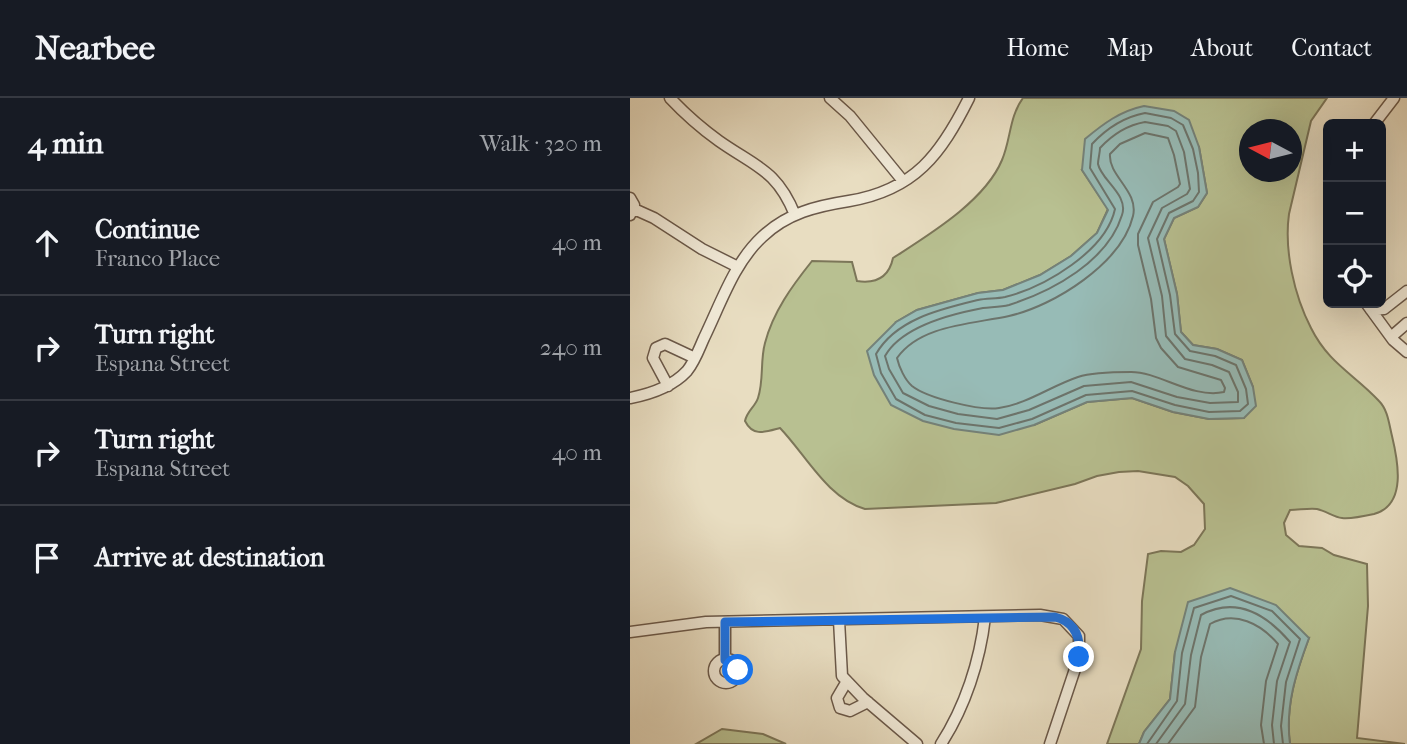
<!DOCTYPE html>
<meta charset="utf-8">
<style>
body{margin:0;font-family:"IM FELL French Canon",serif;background:#20242c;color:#f1f3f6}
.controls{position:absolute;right:21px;top:21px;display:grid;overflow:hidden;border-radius:10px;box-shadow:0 7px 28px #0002}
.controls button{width:63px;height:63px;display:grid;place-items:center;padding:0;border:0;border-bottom:2px solid #363941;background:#171b24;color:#f1f3f6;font:35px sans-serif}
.compass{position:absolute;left:609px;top:21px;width:63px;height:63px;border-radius:50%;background:#171b24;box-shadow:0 7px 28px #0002;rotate:277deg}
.stop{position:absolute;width:21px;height:21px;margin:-16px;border:5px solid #1a73e8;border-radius:50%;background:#fff}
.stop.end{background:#1a73e8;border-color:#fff;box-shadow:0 2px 7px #0008}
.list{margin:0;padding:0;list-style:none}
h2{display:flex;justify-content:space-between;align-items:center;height:91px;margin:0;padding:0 28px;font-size:30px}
h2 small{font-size:23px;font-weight:400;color:#9ea1a6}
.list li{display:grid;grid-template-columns:46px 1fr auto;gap:21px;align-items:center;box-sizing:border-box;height:105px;padding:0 28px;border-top:2px solid #363941}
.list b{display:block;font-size:26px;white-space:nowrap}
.list p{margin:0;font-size:23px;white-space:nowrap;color:#9ea1a6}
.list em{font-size:23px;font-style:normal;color:#9ea1a6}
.icon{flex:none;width:38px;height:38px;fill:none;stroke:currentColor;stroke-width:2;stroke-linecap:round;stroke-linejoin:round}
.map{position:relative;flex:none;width:777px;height:646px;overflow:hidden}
header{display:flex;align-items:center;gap:42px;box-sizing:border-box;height:98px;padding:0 35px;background:#171b24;border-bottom:2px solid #363941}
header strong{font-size:33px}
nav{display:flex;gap:38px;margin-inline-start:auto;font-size:24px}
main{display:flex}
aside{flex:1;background:#171b24}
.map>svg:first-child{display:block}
</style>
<header>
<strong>Nearbee</strong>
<nav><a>Home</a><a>Map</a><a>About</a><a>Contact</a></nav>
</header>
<main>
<aside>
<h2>4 min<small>Walk · 320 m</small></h2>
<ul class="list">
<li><svg class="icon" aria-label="ahead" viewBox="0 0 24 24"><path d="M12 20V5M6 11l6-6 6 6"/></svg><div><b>Continue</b><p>Franco Place</p></div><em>40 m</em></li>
<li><svg class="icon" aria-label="right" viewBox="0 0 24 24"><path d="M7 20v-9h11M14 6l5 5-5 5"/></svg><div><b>Turn right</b><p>Espana Street</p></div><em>240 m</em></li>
<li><svg class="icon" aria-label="right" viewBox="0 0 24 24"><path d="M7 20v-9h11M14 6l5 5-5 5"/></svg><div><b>Turn right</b><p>Espana Street</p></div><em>40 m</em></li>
<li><svg class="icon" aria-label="arrive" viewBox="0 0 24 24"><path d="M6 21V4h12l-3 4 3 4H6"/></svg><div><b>Arrive at destination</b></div></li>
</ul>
</aside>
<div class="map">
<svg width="777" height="646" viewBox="0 0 777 646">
<rect width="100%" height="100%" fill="#e8ddc1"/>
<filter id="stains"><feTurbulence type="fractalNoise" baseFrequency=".00286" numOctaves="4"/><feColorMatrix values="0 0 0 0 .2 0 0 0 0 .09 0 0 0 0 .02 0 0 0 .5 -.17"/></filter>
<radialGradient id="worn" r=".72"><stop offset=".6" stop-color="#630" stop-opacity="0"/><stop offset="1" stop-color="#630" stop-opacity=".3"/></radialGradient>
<path fill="#b8c091" stroke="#7c7659" stroke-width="2" fill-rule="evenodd" d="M393,0h304l-16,23 -22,93c-5,36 5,81 22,114 18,36 43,46 68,73 9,9 10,23 13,35 6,25 15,69 -18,78 -9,2 -23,5 -32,4 -8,-1 -16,-7 -25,-9 -9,-1 -18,1 -27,1l-6,13 2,12 13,11 23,2 12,7 33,9 1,42 -11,132 48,6h-115c-5,-38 6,-71 19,-106l-134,14 -5,47 -26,33 -5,12h-32l34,-95 1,-48 6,-47 13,-3 20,1 13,-7 11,-16 -1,-25 -16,-18 -13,-9 -37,-6 -19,1 -22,4 -22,8 -79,19 -131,6c-38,-11 -59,-54 -85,-81 -15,4 -27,9 -35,-7 2,-10 10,-14 13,-23 6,-18 2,-37 7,-55 8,-31 27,-57 47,-82l40,1 5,19c20,3 32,-4 36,-23 37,-24 92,-57 109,-98 9,-21 7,-43 21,-62zM620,32h42v42h-42zM569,49l8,46 -9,14 -24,11 -10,21 13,55 4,38 12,13 24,4 25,11 11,27 -9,31 -35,1 -36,-7 -41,-14 -45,4 -53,23 -138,-103 21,-12 61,-17 25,-3 37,-15 31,-19 26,-23 11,-24 -26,-39z
M92,631l41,5 23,10h-90z"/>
<path fill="#97bbb6" stroke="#74827a" stroke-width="2" d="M514,8l30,5 15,9 10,27 8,46 -9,14 -24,11 -10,21 13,55 4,38 12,13 24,4 25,11 11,27 3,19 -12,12 -35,1 -36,-7 -41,-14 -45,4 -53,23 -35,10 -45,-6 -31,-8 -32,-16 -17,-30 -7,-24 29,-29 21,-12 61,-17 25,-3 37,-15 31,-19 26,-23 11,-23 -26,-40 3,-31c18,-15 35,-28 59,-33z
M600,490l46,17 33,33c-13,35 -24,68 -19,106h-151l5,-12 26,-33 5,-47 13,-50z"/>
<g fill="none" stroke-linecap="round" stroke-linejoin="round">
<path stroke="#6c746c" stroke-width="2" d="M515,15l26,5 12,7 10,24 5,24 1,19 -6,9 -24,12 -12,26 13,56 5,39 15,17 25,5 21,9 10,24 2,15 -8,7 -31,1 -34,-7 -43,-14 -46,4 -54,24 -33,9 -43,-5 -31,-8 -29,-16 -15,-26 -5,-19c20,-35 65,-45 102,-54 9,-2 18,-1 27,-3 40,-10 101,-46 110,-88l-25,-41 2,-24c14,-15 32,-27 53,-31z
M515,24l23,4 8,5 8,21 6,37 -3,5 -25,14 -14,30 14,58 4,40 19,23 27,6 17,7 9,20v10l-28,1 -33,-6 -46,-15 -47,4 -55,24 -32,9 -39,-5 -29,-8 -26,-13 -14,-24 -4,-13c17,-30 66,-42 98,-48 9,-1 18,-1 26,-3 44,-14 99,-44 113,-90 7,-20 -21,-35 -24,-51 0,-5 2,-11 2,-16 12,-13 28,-23 45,-26z
M515,35l23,5 6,17 6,29 -2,3 -25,15 -15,32v11l13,54 5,39 5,10 17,19 43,13 4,8 -1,4c-32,7 -64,-20 -93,-20 -16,0 -38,0 -53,5 -27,9 -51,27 -79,31 -19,3 -72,-10 -87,-22 -7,-6 -13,-19 -15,-28 23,-33 75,-34 112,-42 45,-10 113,-53 124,-100 6,-25 -25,-40 -23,-62l10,-10z
M517,646l30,-43 5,-48 12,-45 37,-12 41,15 28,28 -14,43 -5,44 2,18
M526,646l29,-40 6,-49 10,-40c35,-19 65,-1 89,27l-13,39 -5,44 2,19
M538,646l27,-37 6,-50 9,-33c25,-14 51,0 68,20l-12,37 -5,44 3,19"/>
<g stroke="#6a5849" stroke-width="13">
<path id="minor" d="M40,0c15,16 31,30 49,43 37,26 58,29 76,74
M200,0l20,18 53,65
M744,26l20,-26
M0,100l4,7 -4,10
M4,111l20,9 48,31 36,18
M736,205l27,37 14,12
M741,212l13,-1 23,-18
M761,239l16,-14
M38,288l-15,-28 3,-10 9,-4 30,14
M0,300c21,-4 42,-11 57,-27 8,-10 12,-22 17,-33 17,-35 30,-75 58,-101 25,-24 55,-31 87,-36 66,-11 92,-47 120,-103
M209,522l3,56 21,22 54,46
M0,534l76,-10 334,-7 23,4 16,17v21l-29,87
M84 573a12 12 0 1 1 24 0a12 12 0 1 1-24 0Z
M95,562v-38
M217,583l-10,17 3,10 10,3 18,-9
M311,646c24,-37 39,-83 44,-127"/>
</g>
<use href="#minor" stroke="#f0e9d7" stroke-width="10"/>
</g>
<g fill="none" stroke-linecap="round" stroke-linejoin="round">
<path stroke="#1a73e8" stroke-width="9" d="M108,572l-6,-9 -7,-1v-38l330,-5c20,5 26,20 24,40"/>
</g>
<rect width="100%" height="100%" filter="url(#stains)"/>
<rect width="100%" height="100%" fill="url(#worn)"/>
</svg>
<div class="controls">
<button>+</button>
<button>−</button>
<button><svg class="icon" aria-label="locate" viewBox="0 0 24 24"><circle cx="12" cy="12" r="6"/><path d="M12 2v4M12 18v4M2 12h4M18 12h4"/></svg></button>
</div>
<svg class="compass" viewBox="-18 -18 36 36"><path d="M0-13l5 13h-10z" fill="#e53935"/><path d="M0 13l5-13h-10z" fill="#9ea1a6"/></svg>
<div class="stop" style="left:108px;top:572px"></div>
<div class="stop end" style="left:449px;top:559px"></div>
</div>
</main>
